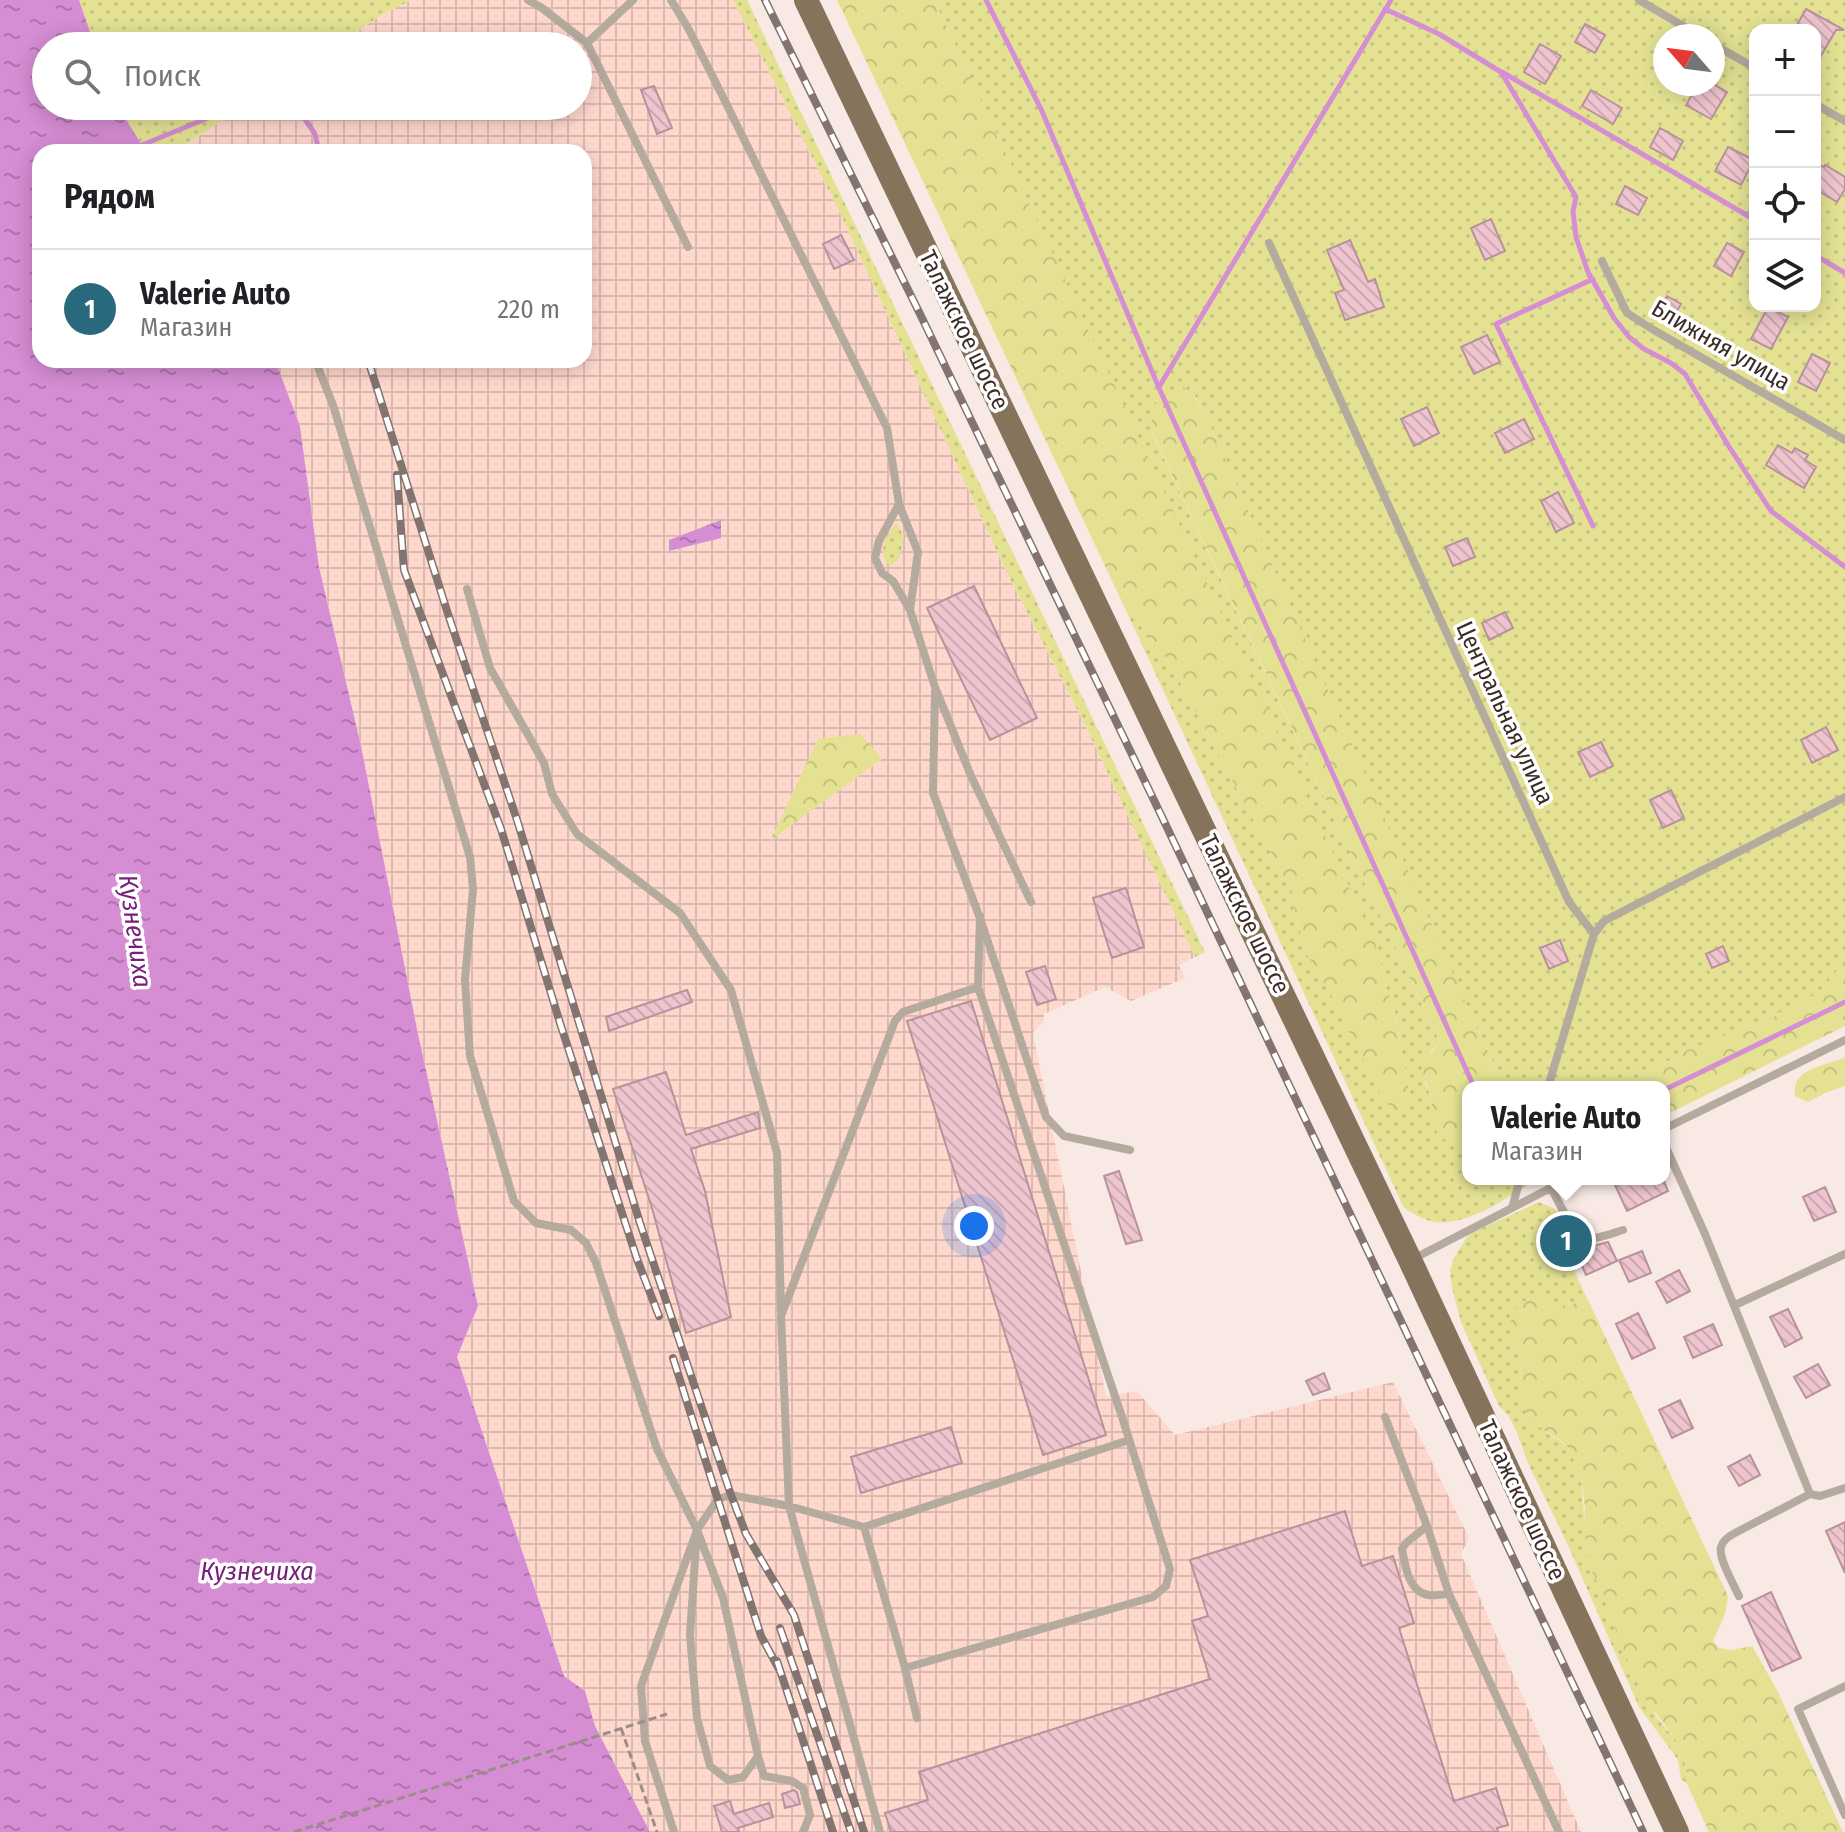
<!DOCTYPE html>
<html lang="ru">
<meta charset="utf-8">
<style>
body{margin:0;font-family:"Fira Sans Condensed",sans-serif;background:#f6f6f6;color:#202124}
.controls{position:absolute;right:24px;top:24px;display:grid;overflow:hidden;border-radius:16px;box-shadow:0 4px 20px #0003}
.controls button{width:72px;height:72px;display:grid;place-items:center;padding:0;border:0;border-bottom:2px solid #e0e0e0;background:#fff;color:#202124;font:40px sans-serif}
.compass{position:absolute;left:1653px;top:24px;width:72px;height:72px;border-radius:50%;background:#fff;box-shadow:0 4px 20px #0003;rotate:298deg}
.you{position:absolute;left:974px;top:1226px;width:28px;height:28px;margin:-20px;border:6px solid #fff;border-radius:50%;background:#1a73e8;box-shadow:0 0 0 12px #1a73e833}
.badge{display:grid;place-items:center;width:52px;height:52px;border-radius:50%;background:#29697e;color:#fff;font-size:26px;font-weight:700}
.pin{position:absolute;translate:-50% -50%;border:4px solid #fff;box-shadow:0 2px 8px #0006}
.popup{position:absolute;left:1462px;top:1081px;width:208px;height:104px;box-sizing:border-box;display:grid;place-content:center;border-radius:16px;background:#fff;filter:drop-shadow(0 2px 6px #0005);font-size:26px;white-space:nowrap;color:#757577}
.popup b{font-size:30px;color:#202124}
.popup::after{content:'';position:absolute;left:50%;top:100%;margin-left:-16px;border:16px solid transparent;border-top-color:#fff}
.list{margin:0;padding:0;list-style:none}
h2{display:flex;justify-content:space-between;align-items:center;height:104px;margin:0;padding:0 32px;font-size:34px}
h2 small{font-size:26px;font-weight:400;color:#757577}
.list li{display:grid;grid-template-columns:52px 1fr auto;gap:24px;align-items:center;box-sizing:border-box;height:120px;padding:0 32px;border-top:2px solid #e0e0e0}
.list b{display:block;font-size:30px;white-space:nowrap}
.list p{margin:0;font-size:26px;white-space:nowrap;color:#757577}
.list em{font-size:26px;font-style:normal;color:#757577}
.icon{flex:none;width:44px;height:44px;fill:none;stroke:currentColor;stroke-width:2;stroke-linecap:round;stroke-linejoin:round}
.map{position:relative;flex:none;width:1845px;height:1832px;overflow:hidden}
.search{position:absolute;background:#fff;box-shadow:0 4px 20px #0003;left:32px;top:32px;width:560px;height:88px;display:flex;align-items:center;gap:20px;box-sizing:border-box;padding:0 28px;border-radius:44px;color:#757577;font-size:30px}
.panel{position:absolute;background:#fff;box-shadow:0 4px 20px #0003;left:32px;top:144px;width:560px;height:224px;border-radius:24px}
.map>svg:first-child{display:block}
</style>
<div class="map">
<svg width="1845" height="1832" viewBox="0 0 1845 1832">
<defs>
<pattern id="industrial-grid" width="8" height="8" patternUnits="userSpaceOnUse" patternTransform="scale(2)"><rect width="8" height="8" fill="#ffd8cd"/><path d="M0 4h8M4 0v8" fill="none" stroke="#dbbab0"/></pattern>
<pattern id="grass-dots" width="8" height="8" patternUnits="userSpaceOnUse" patternTransform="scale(2)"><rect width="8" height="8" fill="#e4e292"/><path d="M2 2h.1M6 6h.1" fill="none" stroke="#c4c27e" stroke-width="1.8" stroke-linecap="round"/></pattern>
<pattern id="forest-crowns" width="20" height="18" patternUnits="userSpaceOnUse" patternTransform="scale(2)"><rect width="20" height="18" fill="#e4e292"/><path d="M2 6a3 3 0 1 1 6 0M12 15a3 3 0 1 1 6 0" fill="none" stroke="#c4c27e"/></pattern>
<pattern id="water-ripples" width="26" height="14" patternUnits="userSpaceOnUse" patternTransform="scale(2)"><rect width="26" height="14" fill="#d58dd4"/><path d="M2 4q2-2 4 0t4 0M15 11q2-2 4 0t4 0" fill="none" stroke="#ae73ac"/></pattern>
<pattern id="building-back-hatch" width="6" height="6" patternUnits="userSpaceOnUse" patternTransform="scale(2)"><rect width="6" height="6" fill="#eec5cf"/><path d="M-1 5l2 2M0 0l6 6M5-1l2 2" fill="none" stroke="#cda9b2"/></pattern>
</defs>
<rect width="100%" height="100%" fill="#f9e9e4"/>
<path fill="url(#industrial-grid)" d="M412,0h321l106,211 168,362 77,150 111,234 -16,8 6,13 -54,23 -26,-14 -61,27v7l-11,12 73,363 31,-5 38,44 218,-53 76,156 -8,16 120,278h-931l-55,-106 -10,-35 -21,-15 -107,-319 21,-51 -60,-272 -57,-288 -42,-180 -19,-140 -25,-66h309v-208h-409l69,-46h334v-60h-243l45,-30z"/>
<path fill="url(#grass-dots)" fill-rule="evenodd" d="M79,0h333l-32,16 -45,30h-240z
M733,0h14l458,952 -10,5 -111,-234 -77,-150 -168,-362z
M934,0h911v967l-7,3 -21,24 -35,17 -15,11 -20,4 -43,19 -12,2 -45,27 -11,13h-131l-33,-69 -265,-600 -13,-24 -44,35 290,613 -9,9 -6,32 5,11 7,38 31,22v25h43l3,2 23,-2c-27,17 -76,53 -110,41 -8,-3 -16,-8 -23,-12l-281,-604 47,59 114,215 8,9 3,27 13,42 35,57 3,13 6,11 58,59 -16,-87 -10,-28 -5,-27zM1755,30h60v276h-60zM1665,36h48v48h-48z
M118,106h126l-70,46h-28z
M896,523l8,13 -4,21 -8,8 -6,-2c-7,-17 0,-26 10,-40z
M1539,1202l16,7 12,22 -9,6 29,61c-22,10 -24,9 -46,0l-31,33 11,30 -1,21 27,51 16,10 6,6 12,27 6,79 17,40 5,19 48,104 19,22 8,16 3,28 -6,-5 -3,-19 -39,-53 -73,-166 -38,-78 -11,-30 -9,-18 -9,-9 -38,-84 -9,-34 -2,-17 4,-13 15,-24z"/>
<path fill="url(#forest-crowns)" d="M837,0h97l440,940 5,14 5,27 10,28 16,87 -5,12 -14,-1 -9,-9 -36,-72 -4,-13 -34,-57 -13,-42 -3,-27 -8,-9 -114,-215 -47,-59z
M1183,387l10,7 14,24 231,521 34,79 33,69h-37v67l-21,-12 -10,-10 -3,-12 -4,-26 -7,-21 1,-12 16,-19 -290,-614 5,-24z
M860,734l22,25 -112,82 48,-102z
M1845,967v59l-181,90v-29h-28l11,-13 45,-27 12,-2 43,-19 20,-4 15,-11 35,-17 21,-24z
M1845,1057v29l-20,7 -17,9 -13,-6c-4,-30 31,-29 50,-39z
M1541,1298c22,9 24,10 46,0l141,298 -3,18 -12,27 6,7 12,2 21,-4 25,44 66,142h-134l-22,-48 -3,-28 -8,-16 -34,-45 -33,-81 -5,-19 -16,-31 -4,-38 1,-19 -4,-31 -12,-27 -6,-7 -32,-20 -8,-18 -3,-22 1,-21 -11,-30 1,-11 3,-11 6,-7z"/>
<path fill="url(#water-ripples)" d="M0,0h79l16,46h-49v60h72l28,46h-106v208h235l25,66 19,141 42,179 57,288 60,272 -21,51 107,319 21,15 10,35 55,106h-650z
M721,520v18l-52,13v-11z"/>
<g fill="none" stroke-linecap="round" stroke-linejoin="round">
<path stroke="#d58dd4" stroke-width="5" d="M986,0l55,109 118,279 315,699
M1385,9l54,25 62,38 75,125 -3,14 3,26 12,35 26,46 15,19 15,12 27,14 14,11 43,71 43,66 74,56
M1502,72l253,148
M296,106l19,28 4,18
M142,145l95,-39
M1815,255l30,18
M1593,279l-97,45 97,202
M1159,387l232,-387
M1664,1090l181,-88"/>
</g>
<path fill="url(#building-back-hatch)" stroke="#b8929b" stroke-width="2" d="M1806,9l38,21h-8l-21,36v-36h-21z
M1585,24l20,11 -10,18 -20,-11z
M1540,44l21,12 -16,28 -21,-12z
M1698,84h15l14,8 -16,27 -25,-14z
M654,86l18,42 -15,6 -16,-44z
M1591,90l31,18 -9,16 -31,-18z
M1660,128l23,13 -10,19 -23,-13z
M1728,147l26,13 -13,25 -26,-14z
M1815,162l9,5 1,-2 20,12v12l-8,13 -22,-13z
M1625,186l22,12 -9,17 -22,-11z
M1491,219l14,32 -20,9 -14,-32z
M841,235l13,25 -20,9 -11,-25z
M1350,240l18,42 7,-3 9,28 -39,13 -10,-27 9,-3 -17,-40z
M1727,243l17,9 -13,24 -17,-10z
M1667,296l14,8 -9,16 -14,-8z
M1768,307l20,10 -17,32 -20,-10z
M1487,335l13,27 -26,12 -13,-27z
M1812,354l18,9 -14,28 -18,-9z
M1427,407l12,26 -25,13 -13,-27z
M1524,419l10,20 -29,14 -10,-20z
M1778,445l14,8 3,-5 13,7 -3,5 11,7 -12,21 -38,-23z
M1558,492l16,31 -18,9 -15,-31z
M1467,538l8,19 -22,9 -8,-19z
M974,586l63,132 -47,22 -63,-132z
M1505,612l8,16 -24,12 -7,-17z
M1826,727l12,23 -26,13 -11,-23z
M1601,742l12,24 -23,11 -12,-25z
M1671,790l13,28 -21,10 -13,-28z
M1126,888l18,59 -32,11 -19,-60z
M1560,940l8,21 -19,8 -9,-21z
M1723,946l6,15 -17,7 -6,-14z
M1045,966l11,33 -19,6 -11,-33z
M687,990l5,12 -83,29 -3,-14z
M971,1001l135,434 -63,20 -136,-434z
M666,1072l20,63 72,-23 2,16 -69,21 14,42 26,126 -45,16 -34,-125 -39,-119z
M1119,1171l23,69 -16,4 -22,-68z
M1628,1179h35l5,12 -41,20 -12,-26z
M1825,1187l11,25 -22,9 -11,-24z
M1608,1242l9,19 -31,14 -9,-21 20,-9z
M1642,1251l9,22 -22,9 -10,-22z
M1679,1270l11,21 -23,12 -11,-21z
M1788,1309l14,29 -17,9 -15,-30z
M1638,1313l17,35 -23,11 -16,-35z
M1713,1324l9,21 -29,13 -9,-21z
M1818,1364l12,21 -24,13 -12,-21z
M1324,1373l6,16 -17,6 -7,-14z
M1680,1400l13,28 -21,10 -13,-28z
M951,1427l11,36 -101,30 -10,-36z
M1750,1455l10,20 -21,11 -11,-19z
M1345,1511l17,55 31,-10 21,67 -15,5 55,173 42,-13 12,37 -11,3 1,4h-607l-6,-19 43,-13 -9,-28 291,-93 -18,-58 16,-5 -18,-56z
M1845,1522v51l-19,-42z
M1771,1592l30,66 -29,13 -30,-65z
M794,1790l3,2 3,12 -15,4 -3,-14z
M730,1801l4,13 35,-11 4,14 -35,11 1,4h-17l-8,-26z"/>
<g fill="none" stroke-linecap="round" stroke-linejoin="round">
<path stroke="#9d8d88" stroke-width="3" stroke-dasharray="8 4" stroke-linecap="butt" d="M621,1728l36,104"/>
<path stroke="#b5aa9e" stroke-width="8" d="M528,0l14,8 45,35
M633,0l-46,43 101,204
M671,0l17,28 29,57 170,343 12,76 19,48 -8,58 25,77 36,89 60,126
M1639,0l61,36
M1713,44l42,24
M1815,104l30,17
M1269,243l300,659 25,32 10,-13 241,-124
M1602,261l25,52 25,16 193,111
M315,360l18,45 137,452 3,32 -8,91 5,76 44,145 22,22 35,7 15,13 10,20 61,186 40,81 26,68 35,158 -15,21 -15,3 -18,-14 -13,-48 -7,-83 7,-105
M899,504l-20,37 -4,17 7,15 11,8 17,29
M467,589l23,79 54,95 8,31 25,40 103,79 51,77 46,163 4,158
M935,691l-2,102 48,128 65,196 18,19 66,14
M1548,1087l46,-153
M1664,1129l181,-89
M1664,1143l41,91 105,260 10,2 25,-8
M1551,1188l25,47c15,8 33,-1 47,-5
M1512,1208l8,-29
M1411,1260l157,-81
M1735,1305l110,-51
M1385,1417l42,109 22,68 110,238
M1427,1526l-21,17 -4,6c3,16 6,42 26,46 6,1 14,-1 21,-1
M864,1527l41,141 248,-71 13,-11 4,-17 -47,-149 -145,-433 2,-71
M1739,1596c-5,-11 -21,-38 -18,-49 2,-7 8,-11 14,-14l75,-39
M905,1668l12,50
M1845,1686l-47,23 47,106
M758,1756l6,20 28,5 11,7 7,27 -7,17
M674,1832l-29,-91 -4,-55 56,-156 21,-31 13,-4 58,11 75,21 265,-87
M880,1832l-91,-326 -8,-190 114,-295 8,-9 75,-25"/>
<path stroke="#86735c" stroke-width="24" d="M806,0l604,1260 267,572"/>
<g stroke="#83746f" stroke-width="8">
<path id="rail" d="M765,0l156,316 242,503 480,1013
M368,360l80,254 70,209 122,400 91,272 15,39 48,81 70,217
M397,475l7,95 97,259 59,194 77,236 22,57
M673,1358l88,278 19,35
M780,1628l71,204
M777,1661l56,171"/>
</g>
<use href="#rail" stroke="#fff" stroke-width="5" stroke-dasharray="15" stroke-linecap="butt"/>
<path stroke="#9d8d88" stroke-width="3" stroke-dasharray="8 4" stroke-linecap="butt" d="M294,1832l373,-118"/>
</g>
<g text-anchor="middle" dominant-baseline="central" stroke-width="7" stroke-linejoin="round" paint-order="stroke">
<g font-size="24" fill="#3b2c27" stroke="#fff">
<text transform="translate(964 330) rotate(64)">Талажское шоссе</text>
<text transform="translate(1721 345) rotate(30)">Ближняя улица</text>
<text transform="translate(1505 713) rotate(65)">Центральная улица</text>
<text transform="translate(1245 914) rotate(64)">Талажское шоссе</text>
<text transform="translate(1522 1500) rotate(65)">Талажское шоссе</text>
</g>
<g font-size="26" font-style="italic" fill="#762178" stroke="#fff">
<text transform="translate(135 931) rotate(82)">Кузнечиха</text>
<text x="257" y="1571">Кузнечиха</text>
</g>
</g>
</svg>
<div class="controls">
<button>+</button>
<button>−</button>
<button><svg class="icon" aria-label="locate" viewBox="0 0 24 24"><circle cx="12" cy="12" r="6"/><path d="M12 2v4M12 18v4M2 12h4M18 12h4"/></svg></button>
<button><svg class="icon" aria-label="layers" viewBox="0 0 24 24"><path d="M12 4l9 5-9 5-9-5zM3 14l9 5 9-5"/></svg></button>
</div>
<svg class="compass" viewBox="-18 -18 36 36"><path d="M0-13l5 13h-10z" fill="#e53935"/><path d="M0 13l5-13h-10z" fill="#757577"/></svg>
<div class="you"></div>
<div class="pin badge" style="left:1566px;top:1241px">1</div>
<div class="popup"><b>Valerie Auto</b>Магазин</div>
<div class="search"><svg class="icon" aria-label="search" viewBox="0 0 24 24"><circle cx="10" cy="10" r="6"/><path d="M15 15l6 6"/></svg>Поиск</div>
<section class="panel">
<h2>Рядом<small></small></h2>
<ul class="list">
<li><span class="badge">1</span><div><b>Valerie Auto</b><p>Магазин</p></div><em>220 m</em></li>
</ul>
</section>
</div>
